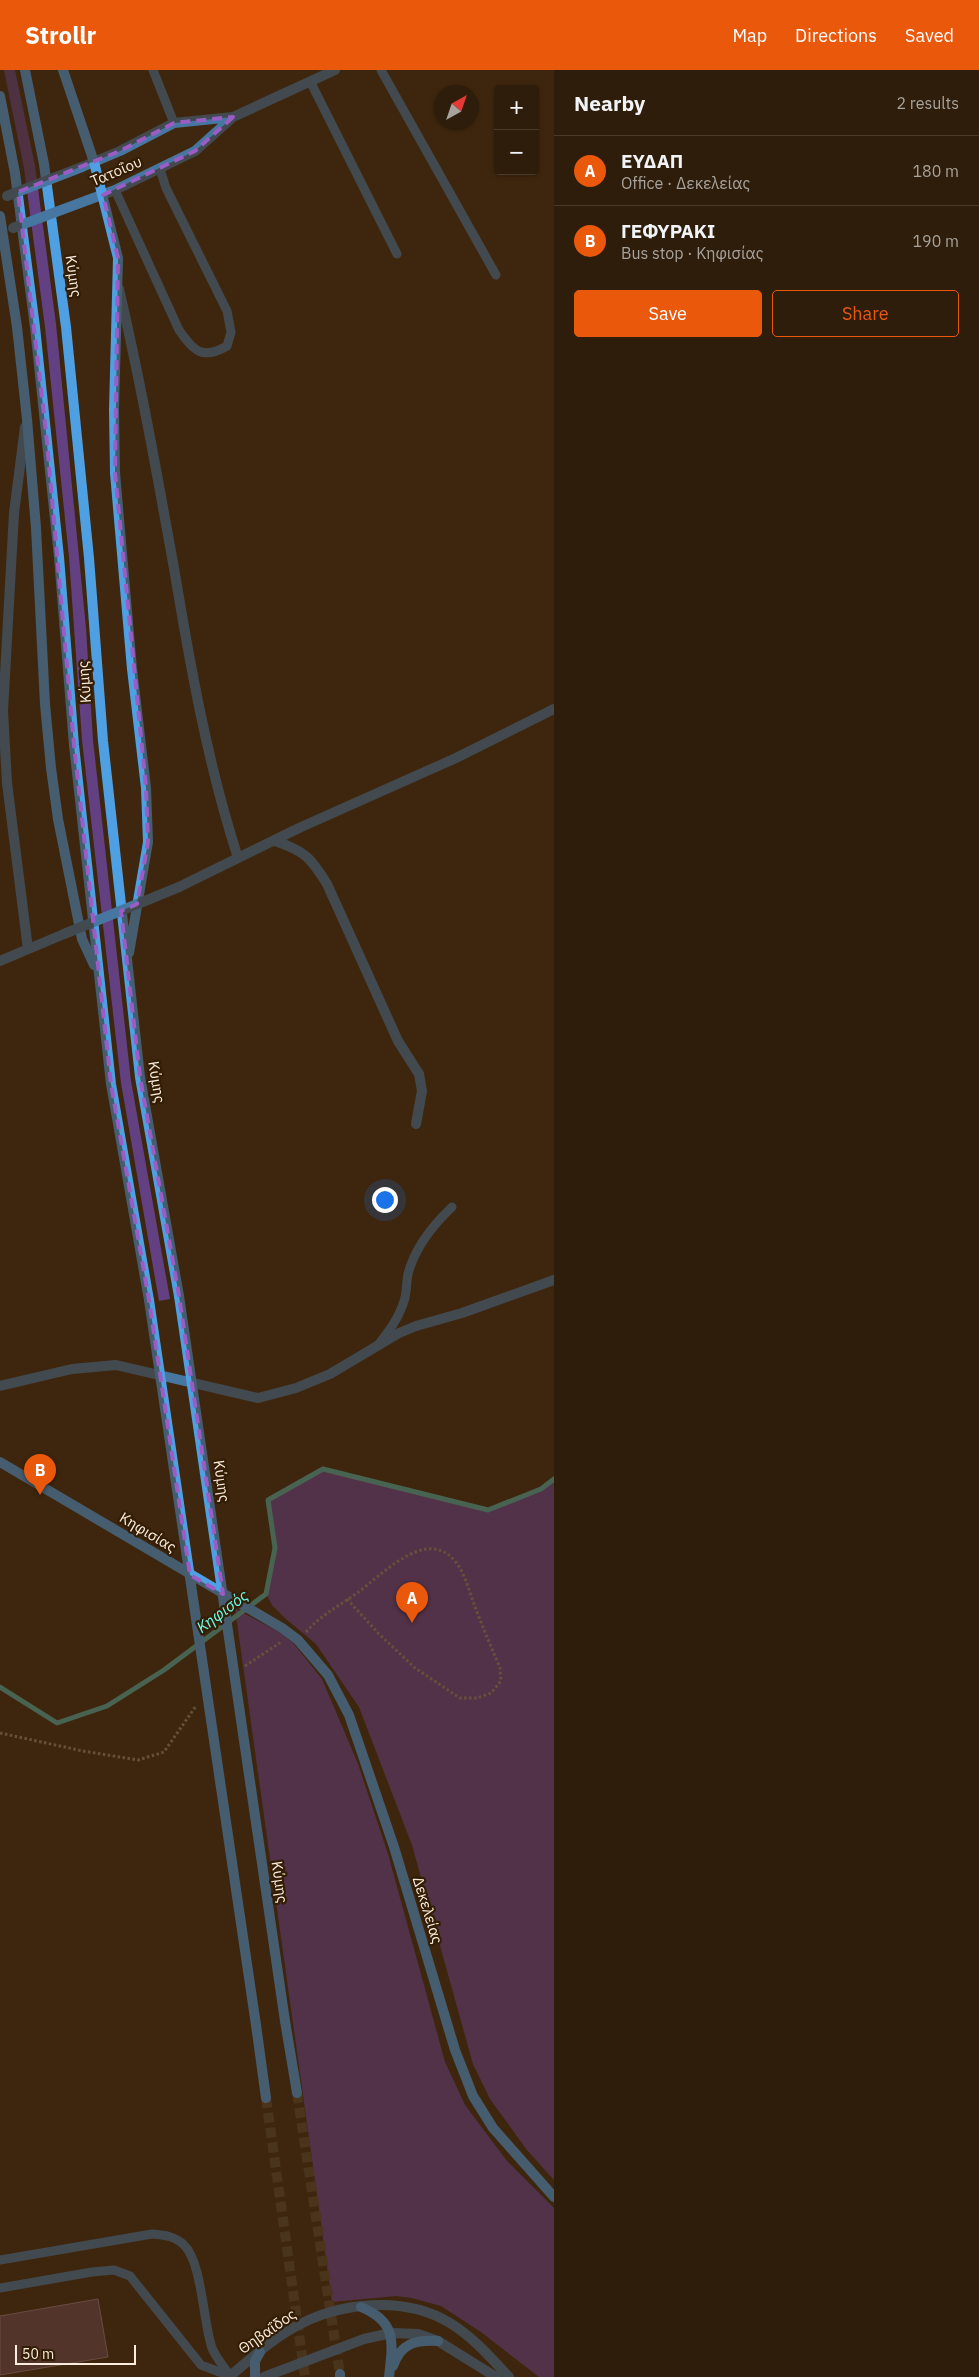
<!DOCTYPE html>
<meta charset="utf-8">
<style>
body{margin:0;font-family:"IBM Plex Sans",sans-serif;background:#362613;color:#f1f3f6}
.controls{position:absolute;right:15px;top:15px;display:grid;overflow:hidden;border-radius:5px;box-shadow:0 1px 4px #0004}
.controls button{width:45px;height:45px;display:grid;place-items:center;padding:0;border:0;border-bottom:1px solid #493b2b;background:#2e1d0a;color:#f1f3f6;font:25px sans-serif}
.compass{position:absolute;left:434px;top:15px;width:45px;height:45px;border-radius:50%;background:#2e1d0a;box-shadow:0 1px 4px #0004;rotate:40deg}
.scale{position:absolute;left:15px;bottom:12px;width:121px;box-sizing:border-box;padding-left:5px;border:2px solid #fbecdd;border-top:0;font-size:14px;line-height:18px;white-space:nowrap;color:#fbecdd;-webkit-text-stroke:4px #331d04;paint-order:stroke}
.you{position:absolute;left:384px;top:1129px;width:18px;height:18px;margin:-12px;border:4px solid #fff;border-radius:50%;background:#1a73e8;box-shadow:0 0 0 8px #1a73e833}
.badge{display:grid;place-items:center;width:32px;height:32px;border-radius:50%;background:#ea580c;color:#fff;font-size:16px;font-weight:700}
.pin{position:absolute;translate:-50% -41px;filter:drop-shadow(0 1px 2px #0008)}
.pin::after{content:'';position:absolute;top:26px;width:18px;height:15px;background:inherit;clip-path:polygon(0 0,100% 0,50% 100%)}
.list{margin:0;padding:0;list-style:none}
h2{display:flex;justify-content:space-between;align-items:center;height:65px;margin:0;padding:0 20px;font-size:21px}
h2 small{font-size:16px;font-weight:400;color:#a7a29c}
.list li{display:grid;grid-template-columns:32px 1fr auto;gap:15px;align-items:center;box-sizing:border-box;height:70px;padding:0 20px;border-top:1px solid #493b2b}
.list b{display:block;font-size:19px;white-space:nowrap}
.list p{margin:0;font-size:16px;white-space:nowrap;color:#a7a29c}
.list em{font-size:16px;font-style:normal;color:#a7a29c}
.actions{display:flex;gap:10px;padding:15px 20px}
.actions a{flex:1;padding:11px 0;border:1px solid #ea580c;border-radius:5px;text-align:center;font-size:18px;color:#ea580c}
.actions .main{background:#ea580c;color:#fff}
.map{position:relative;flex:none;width:554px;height:2307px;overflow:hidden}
header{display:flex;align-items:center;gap:30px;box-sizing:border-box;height:70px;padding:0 25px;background:#ea580c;color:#fff}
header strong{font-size:24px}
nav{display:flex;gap:28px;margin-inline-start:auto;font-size:18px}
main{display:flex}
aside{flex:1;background:#2e1d0a}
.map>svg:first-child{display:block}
</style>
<header>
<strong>Strollr</strong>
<nav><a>Map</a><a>Directions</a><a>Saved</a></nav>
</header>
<main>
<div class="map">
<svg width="554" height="2307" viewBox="0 0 554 2307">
<rect width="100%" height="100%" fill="#3e270e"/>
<path fill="#634082" d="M4,0h11l20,96 21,158 30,304 7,112 38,341 39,218 -11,2 -38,-218 -39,-343 -13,-183 -24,-230 -21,-159z"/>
<path fill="#6b418f" d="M323,1399l165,41 53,-21 13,-10v701l-27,-30 -37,-51 -17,-35 -61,-219 -53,-138 -43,-63 -30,-25 -14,-14 -6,-11 9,-46 -7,-48z
M234,1531l2,8 43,23 15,12 28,35 36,85 30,90 57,208 20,43 42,56 47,47v169h-15l-58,-45 -40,-26 -29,-8 -16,-2 -64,6z"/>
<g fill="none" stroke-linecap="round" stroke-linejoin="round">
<path stroke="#54ada2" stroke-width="5" d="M0,1617l57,36 50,-17 57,-36 102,-76 9,-46 -7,-48 55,-31 165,41 53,-21 13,-10"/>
</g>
<path fill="#6a464d" stroke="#9f777e" d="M98,2229l10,58 -108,18v-59z"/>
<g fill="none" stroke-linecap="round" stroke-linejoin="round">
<path stroke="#5a452d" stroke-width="10" stroke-dasharray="10 5" stroke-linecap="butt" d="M297,2023l43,281
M266,2028l39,279"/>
<path stroke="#96836f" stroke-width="3" stroke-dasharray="2.5 2.5" stroke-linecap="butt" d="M306,1562c15,-17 33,-26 51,-39 24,-17 68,-66 97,-33 10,11 14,28 19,41 8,23 18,45 27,67l1,13 -10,12 -14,5h-17l-45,-30 -36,-34 -32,-35
M245,1596l36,-24
M0,1663l83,18 55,9 26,-8 32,-46"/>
<path stroke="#4777a1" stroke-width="9" d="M153,0l21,53
M381,0l115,205
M310,11l87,173
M115,120l64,140c15,22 24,30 48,16l4,-14 -4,-21 -61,-123 -6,-19
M378,1275c11,-14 21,-27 26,-44 3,-8 2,-18 4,-27 7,-27 24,-48 44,-67
M0,2190l152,-26c12,1 23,2 32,11 18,17 19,77 28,103 4,10 13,20 19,29
M0,2218l92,-16 22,-2 16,6 71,89 29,11"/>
<path stroke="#4777a1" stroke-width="10" d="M119,219c22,95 39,190 56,285 16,96 33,191 63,284
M25,357l-11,86 -11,198 4,72 21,166
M275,771c30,10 36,17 52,43l71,157 21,33 3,17 -6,33
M179,817l120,-59 157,-70 98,-49
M0,891l64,-27
M0,1316l72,-17 44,-4 142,33 38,-10 34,-14 69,-41 17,-7 46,-13 92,-33
M229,2307c20,-17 41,-36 64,-49 45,-26 111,-33 157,-5 23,14 41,35 59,54
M264,2307l100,-38 27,-6 27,1 20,7 58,36"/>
<path stroke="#4777a1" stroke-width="10" d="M82,97l38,-16 54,-28 59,-6
M88,130l27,-10 80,-39 38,-34 102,-47"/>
<path stroke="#4f9fe3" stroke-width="10" d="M25,0l19,94 22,163 23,231 14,183 37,336 39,219
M63,0l31,92 24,96 -4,152 1,63 17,196 14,119 2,54 -19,111
M0,26l15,77 20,154 24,230 15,188 37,339 38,216
M0,146l17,111 10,92 9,109 9,176 6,64 7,51 24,120 12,26
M0,1392l282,166 16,12 30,35 21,40 45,132 61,203 18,46 20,32 61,69
M285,1951l12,72
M256,1955l10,73
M361,2237c36,15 32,35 28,70
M393,2296c8,-23 22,-26 45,-25
M340,2304v3
M255,2307v-16l5,-9"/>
<path stroke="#4777a1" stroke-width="10" d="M64,864l115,-47"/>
<path stroke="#4777a1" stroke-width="10" d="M7,126l75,-29
M13,158l75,-28"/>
<path stroke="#4f9fe3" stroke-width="10" d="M179,1226l106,725
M149,1230l107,725"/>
</g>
<path d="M0 0H554V2307H0ZM233,47l-38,34 -92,44 15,63 -3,215 31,315 2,54 -11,62 -16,7 19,166 39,219 44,298 -33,-19 -41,-275 -38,-216 -37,-339 -28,-313 -28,-240 102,-41 54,-28z" fill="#3e270e" fill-opacity=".55" fill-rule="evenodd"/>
<path fill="none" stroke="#9b5cc6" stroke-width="4" stroke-dasharray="10 6" stroke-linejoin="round" d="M233,47l-38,34 -92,44 15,63 -3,215 31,315 2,54 -11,62 -16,7 19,166 39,219 44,298 -33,-19 -41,-275 -38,-216 -37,-339 -28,-313 -28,-240 102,-41 54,-28z"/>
<g text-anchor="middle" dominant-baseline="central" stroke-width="4.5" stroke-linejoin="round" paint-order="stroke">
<g font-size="15" fill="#fbecdd" stroke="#331d04">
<text transform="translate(116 101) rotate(-23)">Τατοΐου</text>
<text transform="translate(74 206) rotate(82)">Κύμης</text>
<text transform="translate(84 612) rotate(-94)">Κύμης</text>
<text transform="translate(157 1012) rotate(81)">Κύμης</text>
<text transform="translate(222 1411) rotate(82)">Κύμης</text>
<text transform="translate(148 1462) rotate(31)">Κηφισίας</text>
<text transform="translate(280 1812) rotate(82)">Κύμης</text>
<text transform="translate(428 1840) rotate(73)">Δεκελείας</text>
<text transform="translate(267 2261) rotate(-35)">Θηβαΐδος</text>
</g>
<g font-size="16" font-style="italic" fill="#6bfcee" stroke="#331d04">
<text transform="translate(222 1541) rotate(-37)">Κηφισός</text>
</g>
</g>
</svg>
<div class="controls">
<button>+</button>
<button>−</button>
</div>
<svg class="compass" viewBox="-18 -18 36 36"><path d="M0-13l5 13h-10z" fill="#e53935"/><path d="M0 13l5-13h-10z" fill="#a7a29c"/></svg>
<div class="scale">50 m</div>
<div class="you"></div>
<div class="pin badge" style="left:412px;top:1553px">A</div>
<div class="pin badge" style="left:40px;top:1425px">B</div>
</div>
<aside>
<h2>Nearby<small>2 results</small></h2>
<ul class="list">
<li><span class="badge">A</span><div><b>ΕΥΔΑΠ</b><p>Office · Δεκελείας</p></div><em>180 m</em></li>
<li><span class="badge">B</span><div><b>ΓΕΦΥΡΑΚΙ</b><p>Bus stop · Κηφισίας</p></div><em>190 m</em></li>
</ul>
<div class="actions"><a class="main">Save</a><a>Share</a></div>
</aside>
</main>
